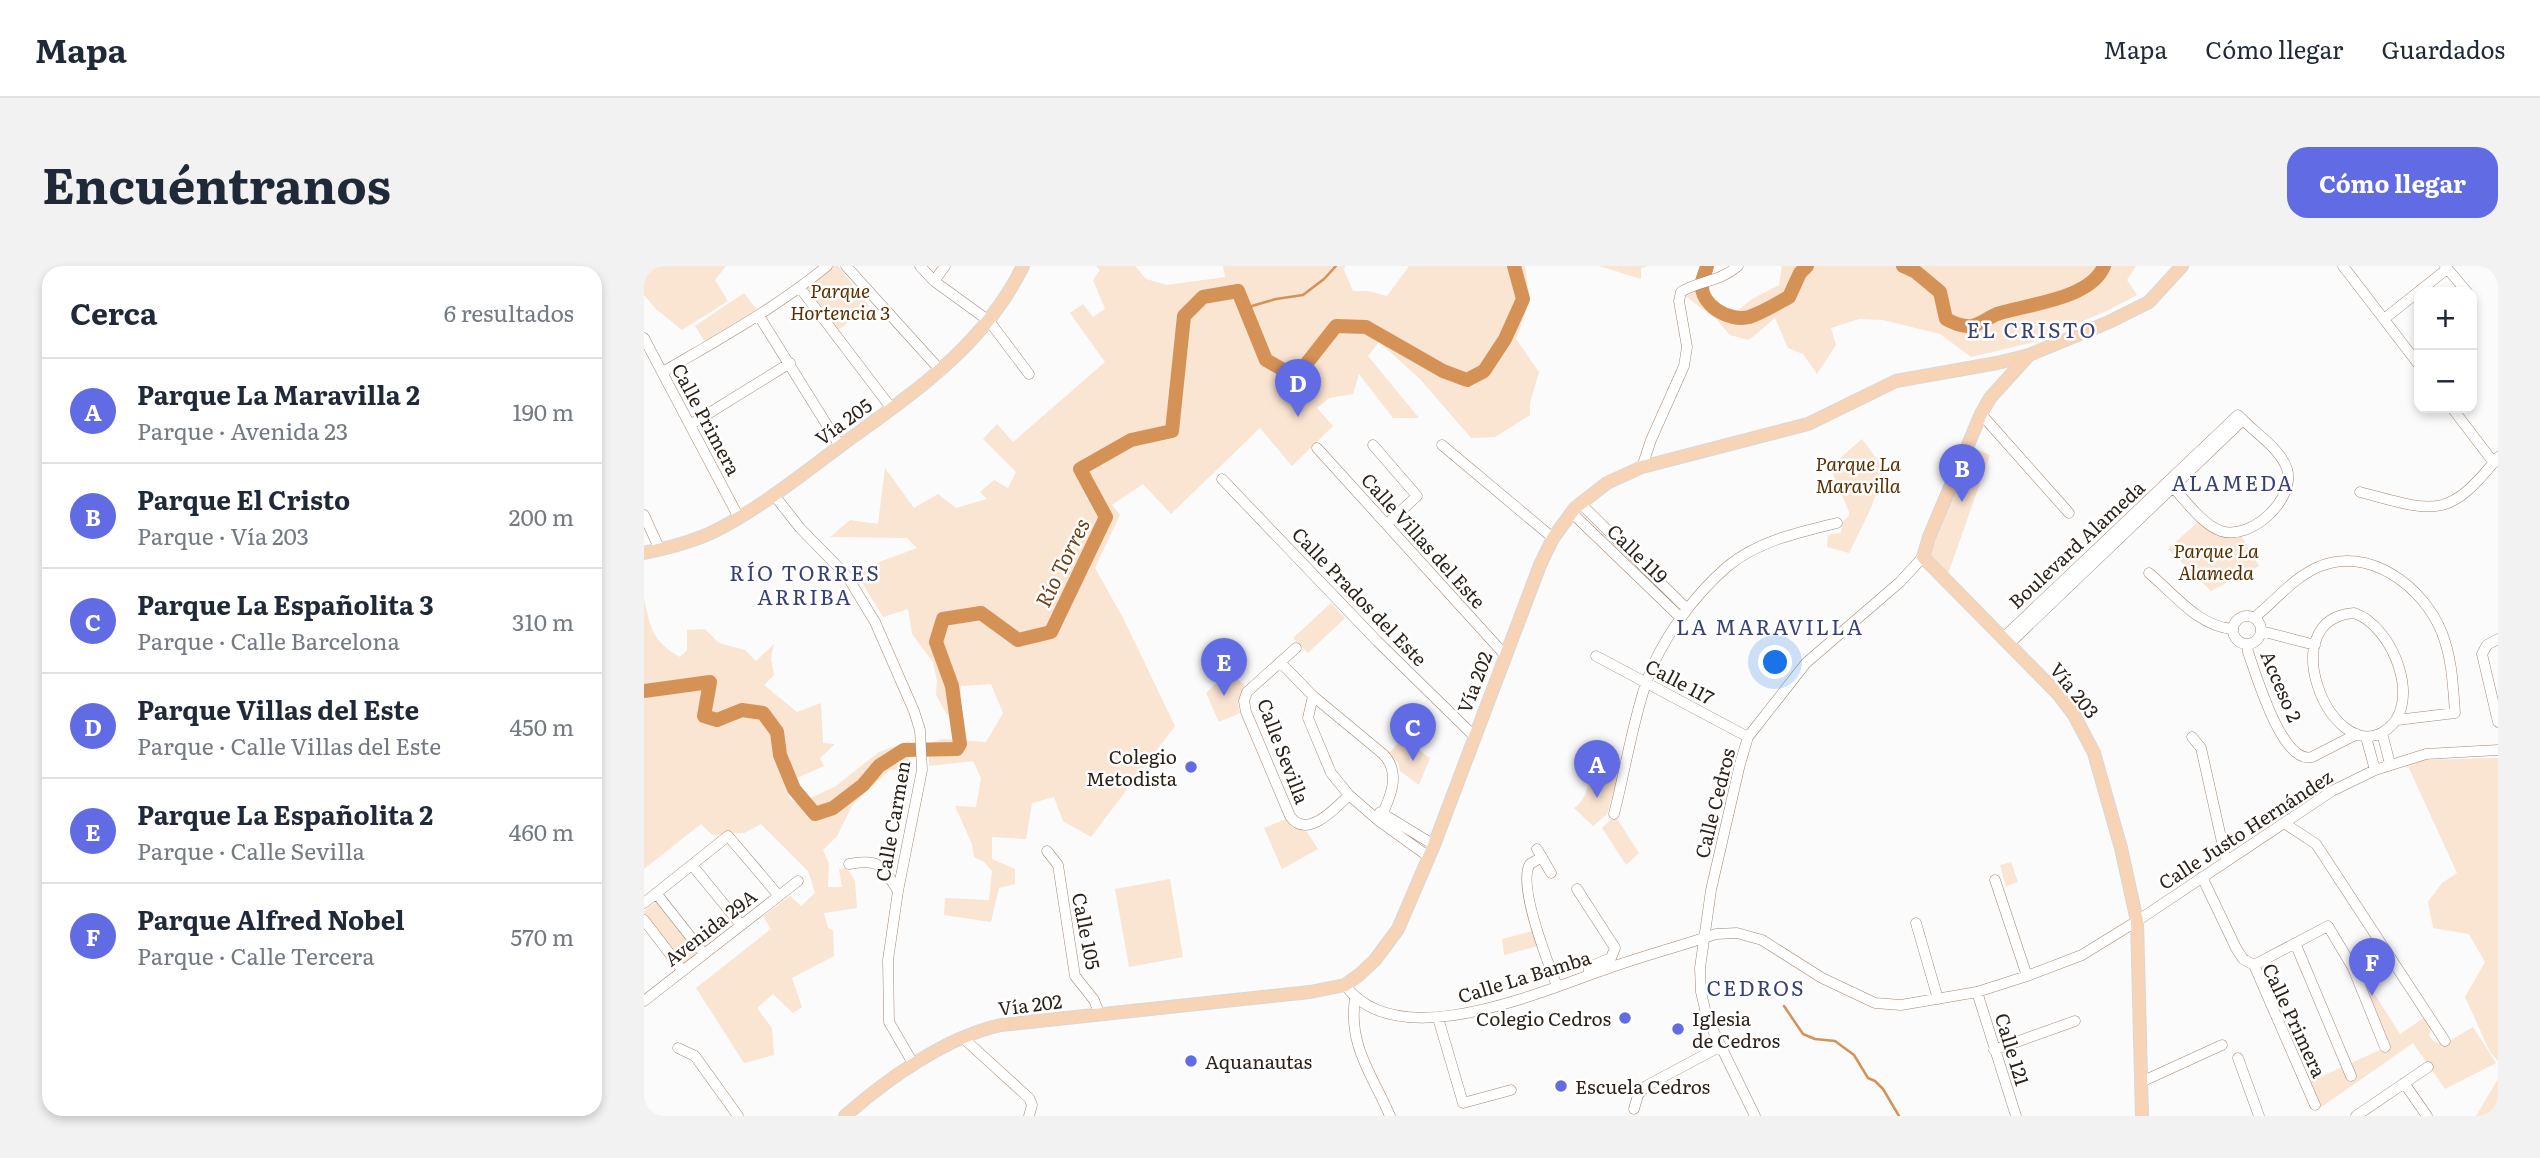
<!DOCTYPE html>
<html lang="es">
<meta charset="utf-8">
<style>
body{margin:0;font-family:Literata,serif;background:#f2f2f3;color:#1f2937}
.controls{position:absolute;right:21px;top:21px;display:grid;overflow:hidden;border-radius:14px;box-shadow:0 4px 10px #0003}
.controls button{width:63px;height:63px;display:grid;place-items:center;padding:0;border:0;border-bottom:2px solid #e0e1e3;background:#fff;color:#1f2937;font:35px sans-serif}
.you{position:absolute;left:1132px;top:397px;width:24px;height:24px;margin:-18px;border:5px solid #fff;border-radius:50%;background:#1a73e8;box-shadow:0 0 0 10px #1a73e833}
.badge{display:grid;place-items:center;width:46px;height:46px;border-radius:50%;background:#616be3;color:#fff;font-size:23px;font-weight:700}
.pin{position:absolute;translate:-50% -58px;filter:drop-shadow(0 2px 4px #0008)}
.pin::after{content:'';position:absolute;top:37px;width:24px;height:21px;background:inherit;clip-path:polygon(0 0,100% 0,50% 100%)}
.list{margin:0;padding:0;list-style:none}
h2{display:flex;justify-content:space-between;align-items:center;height:91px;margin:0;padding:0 28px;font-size:30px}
h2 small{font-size:23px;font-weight:400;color:#747a83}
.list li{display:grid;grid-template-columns:46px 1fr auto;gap:21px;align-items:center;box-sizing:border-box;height:105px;padding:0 28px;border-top:2px solid #e0e1e3}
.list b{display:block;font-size:26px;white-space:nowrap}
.list p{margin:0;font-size:23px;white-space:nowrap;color:#747a83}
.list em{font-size:23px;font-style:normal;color:#747a83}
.map{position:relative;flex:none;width:1854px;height:850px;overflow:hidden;border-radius:21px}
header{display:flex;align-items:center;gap:42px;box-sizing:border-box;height:98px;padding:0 35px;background:#fff;border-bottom:2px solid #e0e1e3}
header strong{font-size:33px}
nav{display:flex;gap:38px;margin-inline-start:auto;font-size:24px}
.intro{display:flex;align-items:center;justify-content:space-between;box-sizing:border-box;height:168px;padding:0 42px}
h1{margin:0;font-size:49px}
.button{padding:18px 32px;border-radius:21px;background:#616be3;color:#fff;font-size:24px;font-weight:700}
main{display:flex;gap:42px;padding:0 42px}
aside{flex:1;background:#fff;border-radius:21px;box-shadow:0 4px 10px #0003}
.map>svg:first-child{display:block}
</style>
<header>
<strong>Mapa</strong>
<nav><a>Mapa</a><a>Cómo llegar</a><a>Guardados</a></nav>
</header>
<div class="intro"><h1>Encuéntranos</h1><a class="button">Cómo llegar</a></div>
<main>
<aside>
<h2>Cerca<small>6 resultados</small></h2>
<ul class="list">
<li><span class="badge">A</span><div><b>Parque La Maravilla 2</b><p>Parque · Avenida 23</p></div><em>190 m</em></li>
<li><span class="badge">B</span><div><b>Parque El Cristo</b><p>Parque · Vía 203</p></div><em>200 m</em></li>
<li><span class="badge">C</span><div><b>Parque La Españolita 3</b><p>Parque · Calle Barcelona</p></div><em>310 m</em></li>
<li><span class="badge">D</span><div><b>Parque Villas del Este</b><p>Parque · Calle Villas del Este</p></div><em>450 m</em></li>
<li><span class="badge">E</span><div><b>Parque La Españolita 2</b><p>Parque · Calle Sevilla</p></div><em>460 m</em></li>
<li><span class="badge">F</span><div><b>Parque Alfred Nobel</b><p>Parque · Calle Tercera</p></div><em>570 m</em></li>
</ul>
</aside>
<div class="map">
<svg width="1854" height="850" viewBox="0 0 1854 850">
<rect width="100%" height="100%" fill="#fbfbfb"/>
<path fill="#fae4d2" d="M0,0h82l-11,14 13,21 -46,29 -26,-21 -12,-14z
M189,0h5l31,40 -31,24 -32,-43z
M452,0h39l11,13 21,6 58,-8 -2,-11h122l-1,4 9,21h15l19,5 22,-30h116l5,34 -14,39 23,33 -9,31v12l-35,22 -24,1 -51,-59 -41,-37 -11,14 51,62h-26l-34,-44 -6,20 -24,4 -12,10 16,18 -41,40 -32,-38 -89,86 -28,-30 -31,21 8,10 -25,53 29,52 51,106 -84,111 -28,-16 -9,-24 -22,6 -6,36 -34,-2v22l23,10v15l-16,4 -8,34 -47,-7 1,-17 44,2 3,-29 -8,-9 -10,-5 -2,-13 -17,-38 21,1 5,-29 -8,-17 -44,5v-22l13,-5 44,3 17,-29 -12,-29 -30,2 -2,28 -12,1 -11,-20 1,-14 -4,-19 -21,-28 -4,-25 -25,8 -28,-46 62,-23 -10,-10 -77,-1 20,-17 28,4 7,-56 29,40 24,-14 18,14 31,-9 -7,-7 14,-12 14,8 8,-16 -33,-33 14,-15 16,18 92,-80 -35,-49 13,-9 10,13 12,-8 -12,-29 7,-10z
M955,0h49l-7,2v11z
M1138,0h354l-9,14 10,15 -28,15 -79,33 -59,14 -31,-23 -57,-14 -24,-1 -28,9 5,17 -19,29 -14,-20 -15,-6 -13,-30 -26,22 -19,-5 -13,-15 -34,-26 12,-8 35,31 22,-18 27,-14z
M100,27l13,17 -52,32 -10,-16z
M1218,173l22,30 -13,39 -22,45 -22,-6 1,-12 13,-2 2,-12 6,-5v-4l-19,-45z
M1330,182l16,7 -42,119 -18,-18v-7z
M1555,255c15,16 20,17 43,16l17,29 -48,25 -43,-42z
M0,333c7,30 8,42 36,58l7,-7v-20l18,-1 14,14 26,7 11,11 18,-17 -3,15 3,16 -10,10 33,27 24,-9 2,40 12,1 -15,14 4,8 -27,12 -11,11 4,10 8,5 38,-18 43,-34 30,-11 -1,28 -19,1 -36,34 -16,32 -14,14 6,14 -1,23h14l-3,-18 8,-1 8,13 2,27 -33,5 4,15 5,2 1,26 -42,22 10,29 -9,6 -20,-19 -16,14 15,20 2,27 -30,8 -48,-75 75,-59 -8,-13 27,-20 11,10 14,-13 -7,-22 -47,-47 -17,9 -32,2 -11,-11 -57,45z
M687,337l14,15 -37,35 -15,-15z
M586,405l15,15 -7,18 2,9 -21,9 -13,-29z
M759,472l27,20 -11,27 -19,-14 -2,-8 -9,-10z
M1854,492v303l-8,-9 -25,-55 20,-35 -16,-28 -36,-6 -5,-26 14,-19 15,-10 -49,-107 11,-6z
M942,501l32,9 -11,38 -14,12 -19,-18c14,-10 16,-26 12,-41z
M969,551h3l23,36 -13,12 -24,-37z
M642,553l7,9 14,4 11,17 -36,20 -18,-41z
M1367,596l7,20 -12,4 -6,-21z
M526,613l13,78 -54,10 -14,-78z
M14,634l40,53 -15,12 -39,-50v-4z
M889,665l5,15 -34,9 -2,-16z
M1707,691l49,77 25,-17 7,11 -3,7 4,6 11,3 29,-17 23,36 -51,26 -32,-46 -93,65 -11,-26 33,-15 7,14 8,-5 -6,-13 38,-17z
M1854,813v37h-22z"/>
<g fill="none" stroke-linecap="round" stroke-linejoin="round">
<path stroke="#d49257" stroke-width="2.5" d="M601,42l31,-9 27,-4 21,-16 12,-13
M1140,740l19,28 12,5 20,2 19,14 14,23 7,3 8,8 16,27"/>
<path stroke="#d49257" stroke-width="14" d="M1063,0c-1,5 -4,11 -5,16 -3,23 27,40 47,35 13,-4 27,-13 40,-20l11,-24 7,-7
M1259,0l13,6 24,20 6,27c8,4 16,8 26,7 9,-2 17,-9 25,-12 31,-10 94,-15 107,-48
M0,425l66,-9 -6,34 13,4 25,-10 21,3 14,19 3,23 14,34 21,25 18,-6 30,-23 16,-19 25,-16 53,-1 3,-5 -8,-58 -16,-44 7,-23 38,-6 37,27 33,-8 55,-115 -26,-48 51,-29 41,-9 12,-115 19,-19 35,-6 28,69 30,17 40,-51 30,1 77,44 24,9 17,-9 21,-32 18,-40 -9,-33"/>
<g stroke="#a58871" stroke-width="11">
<path id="minor" d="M202,0l95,105
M276,0l14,15 55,40 40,53
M1699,0l76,99
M1801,0l22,26
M290,15l11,-15
M156,22l92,121
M115,50l81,130
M1740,53l63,-50
M0,72l94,178
M19,106c56,-33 113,-64 164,-106
M1808,142l42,55
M1337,148l88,99
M46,159l100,-62
M729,179l44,51 -30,28
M798,179l111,93
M673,182l188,207
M998,201l9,-27 33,-74 3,-19 -8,-46 2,-9c18,-12 37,-9 57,-26
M578,213l155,162 97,95
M1525,217c15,15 32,41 52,48 30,10 75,-32 66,-62 -6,-19 -30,-35 -44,-49
M1716,226c73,19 87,30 138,-35
M130,229l26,33 47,48 28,46 39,89 6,19 2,40 -24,121 -10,69 1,62 25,43
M936,237l107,106
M928,247l109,105
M0,249l16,35
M1505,307c25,21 50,54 84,56
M1710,347c40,13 71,95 29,119 -53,31 -111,-113 -29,-119z
M1589 364a14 14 0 1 1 28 0a14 14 0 1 1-28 0Z
M1611,351c20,-16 38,-39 63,-50 51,-22 106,20 124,66 10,25 11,53 13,80l-58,7
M1617,365l54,14
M1359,372l235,-223 5,5 -234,224
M1854,373l-11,6 -5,9 16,68
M1603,378l1,8c8,22 34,113 64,105l45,-23
M652,382l-49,44 -3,9 2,11 44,104c16,24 45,-7 59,-21
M952,390l152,81
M636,396l33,34 70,58c19,19 7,45 -4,67
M669,430l-5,22 23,55 18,22 30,26 50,36
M1738,467l8,31
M1548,471l9,11 25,112
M1722,471l9,33
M736,546l54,33
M970,548c11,-43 18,-89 32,-131 14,-42 48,-88 82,-117 30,-25 72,-34 109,-43
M1640,557l32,21 129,197
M893,583l14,24
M403,585l11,14 17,111 19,24 6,15
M898,591l-12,7c-13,20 18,99 27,122
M205,598c31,-6 33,2 49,27
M48,599l49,60
M1558,611l34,71 7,11 11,6 61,140
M1351,614l32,96
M933,623l38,59 -4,10 -22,9v8
M12,627l48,61
M0,637l84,-67 51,60
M0,654l39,51
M1272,657l22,76
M1651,677l56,133
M1610,699l74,-39 25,42 32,79
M701,719c52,72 197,6 264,-17 35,-12 71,-22 107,-34l21,-1 25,7 60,38 53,25 26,2 76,-13 50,-16 55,-21 55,-34 195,-130 43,-21 51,-16 72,-4
M1333,726l39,124
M711,732c-7,48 17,76 35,118
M0,735l154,-120
M794,752l25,85 48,-13
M318,771l67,61 3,7 -3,11
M34,782l17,8 43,60
M1350,784l81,-29
M1594,792l21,58
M1497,816l81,-37
M1760,817l23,33
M990,843l4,-14 8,-9 75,-40
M1111,850l-48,-98 -6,-26 -1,-24 11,-78 29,-126 8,-27 58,-74 94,-81 23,-25
M1712,850l72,-49"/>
</g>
<g stroke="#d9d7d6" stroke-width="14">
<path id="major" d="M1385,89l-39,43 -9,16 -52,123 -6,20 136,138 15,20 20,38 27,95 16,73 5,195
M0,287c24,-5 49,-11 71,-22 46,-23 87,-57 128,-87 70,-51 141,-98 180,-178
M201,850c42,-37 101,-79 156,-91l309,-33 35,-7 14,-10 16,-15 23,-31 36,-84 106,-280 13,-27 22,-30 32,-25 35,-16 166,-43 88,-43 101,-18 32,-8 80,-33 40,-20 33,-36"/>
</g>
<use href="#minor" stroke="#fff" stroke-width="10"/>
<use href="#major" stroke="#f7d4b6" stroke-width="12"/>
</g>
<g fill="#616be3" stroke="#fff" stroke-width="2.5">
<circle cx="547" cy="501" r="7"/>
<circle cx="981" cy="752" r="7"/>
<circle cx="1034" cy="763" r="7"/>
<circle cx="547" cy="795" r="7"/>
<circle cx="917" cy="820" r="7"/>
</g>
<g text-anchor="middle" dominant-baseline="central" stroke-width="5" stroke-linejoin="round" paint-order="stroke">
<g font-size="19" font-style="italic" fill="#5a2f00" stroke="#fff">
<text x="196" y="24">Parque<tspan x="196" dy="22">Hortencia 3</tspan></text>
<text x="1214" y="197">Parque La<tspan x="1214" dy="22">Maravilla</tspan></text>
<text x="1572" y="284">Parque La<tspan x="1572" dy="22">Alameda</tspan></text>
</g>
<g font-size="19" fill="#2d2219" stroke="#fff">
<text transform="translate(63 153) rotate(62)">Calle Primera</text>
<text transform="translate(199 155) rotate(-36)">Vía 205</text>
<text transform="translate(780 274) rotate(48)">Calle Villas del Este</text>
<text transform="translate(1432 278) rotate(-43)">Boulevard Alameda</text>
<text transform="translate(994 287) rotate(44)">Calle 119</text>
<text transform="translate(716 330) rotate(46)">Calle Prados del Este</text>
<text transform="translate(1036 415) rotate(28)">Calle 117</text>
<text transform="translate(830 416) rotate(-69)">Vía 202</text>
<text transform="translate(1638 420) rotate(67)">Acceso 2</text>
<text transform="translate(1431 424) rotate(51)">Vía 203</text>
<text transform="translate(640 485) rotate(69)">Calle Sevilla</text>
<text transform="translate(1070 537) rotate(-76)">Calle Cedros</text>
<text transform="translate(248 555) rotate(-80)">Calle Carmen</text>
<text transform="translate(1601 563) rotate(-33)">Calle Justo Hernández</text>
<text transform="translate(66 661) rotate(-38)">Avenida 29A</text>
<text transform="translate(443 665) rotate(79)">Calle 105</text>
<text transform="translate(880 710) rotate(-17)">Calle La Bamba</text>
<text transform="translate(386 738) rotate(-7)">Vía 202</text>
<text transform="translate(1651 754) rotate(65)">Calle Primera</text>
<text transform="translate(1369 783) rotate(73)">Calle 121</text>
</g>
<g font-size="19" fill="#2d2219" stroke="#fff" text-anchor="start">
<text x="533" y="490" text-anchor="end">Colegio<tspan x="533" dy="22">Metodista</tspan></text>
<text x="967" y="752" text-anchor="end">Colegio Cedros</text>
<text x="1048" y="752">Iglesia<tspan x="1048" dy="22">de Cedros</tspan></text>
<text x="561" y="795">Aquanautas</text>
<text x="931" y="820">Escuela Cedros</text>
</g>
<g font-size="21" letter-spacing="2" fill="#38407b" stroke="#fff">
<text x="1388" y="62">EL CRISTO</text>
<text x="1589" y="215">ALAMEDA</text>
<text x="161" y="305">RÍO TORRES<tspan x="161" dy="24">ARRIBA</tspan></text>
<text x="1126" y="359">LA MARAVILLA</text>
<text x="1112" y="720">CEDROS</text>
</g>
<g font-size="21" font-style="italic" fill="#6d4114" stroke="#fff">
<text transform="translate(417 296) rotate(-64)">Río Torres</text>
</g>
</g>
</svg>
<div class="controls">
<button>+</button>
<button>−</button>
</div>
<div class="you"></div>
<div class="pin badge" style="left:953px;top:532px">A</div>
<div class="pin badge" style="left:1318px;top:236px">B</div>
<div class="pin badge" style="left:769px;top:495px">C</div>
<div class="pin badge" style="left:654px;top:151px">D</div>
<div class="pin badge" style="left:580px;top:430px">E</div>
<div class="pin badge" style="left:1728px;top:730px">F</div>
</div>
</main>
